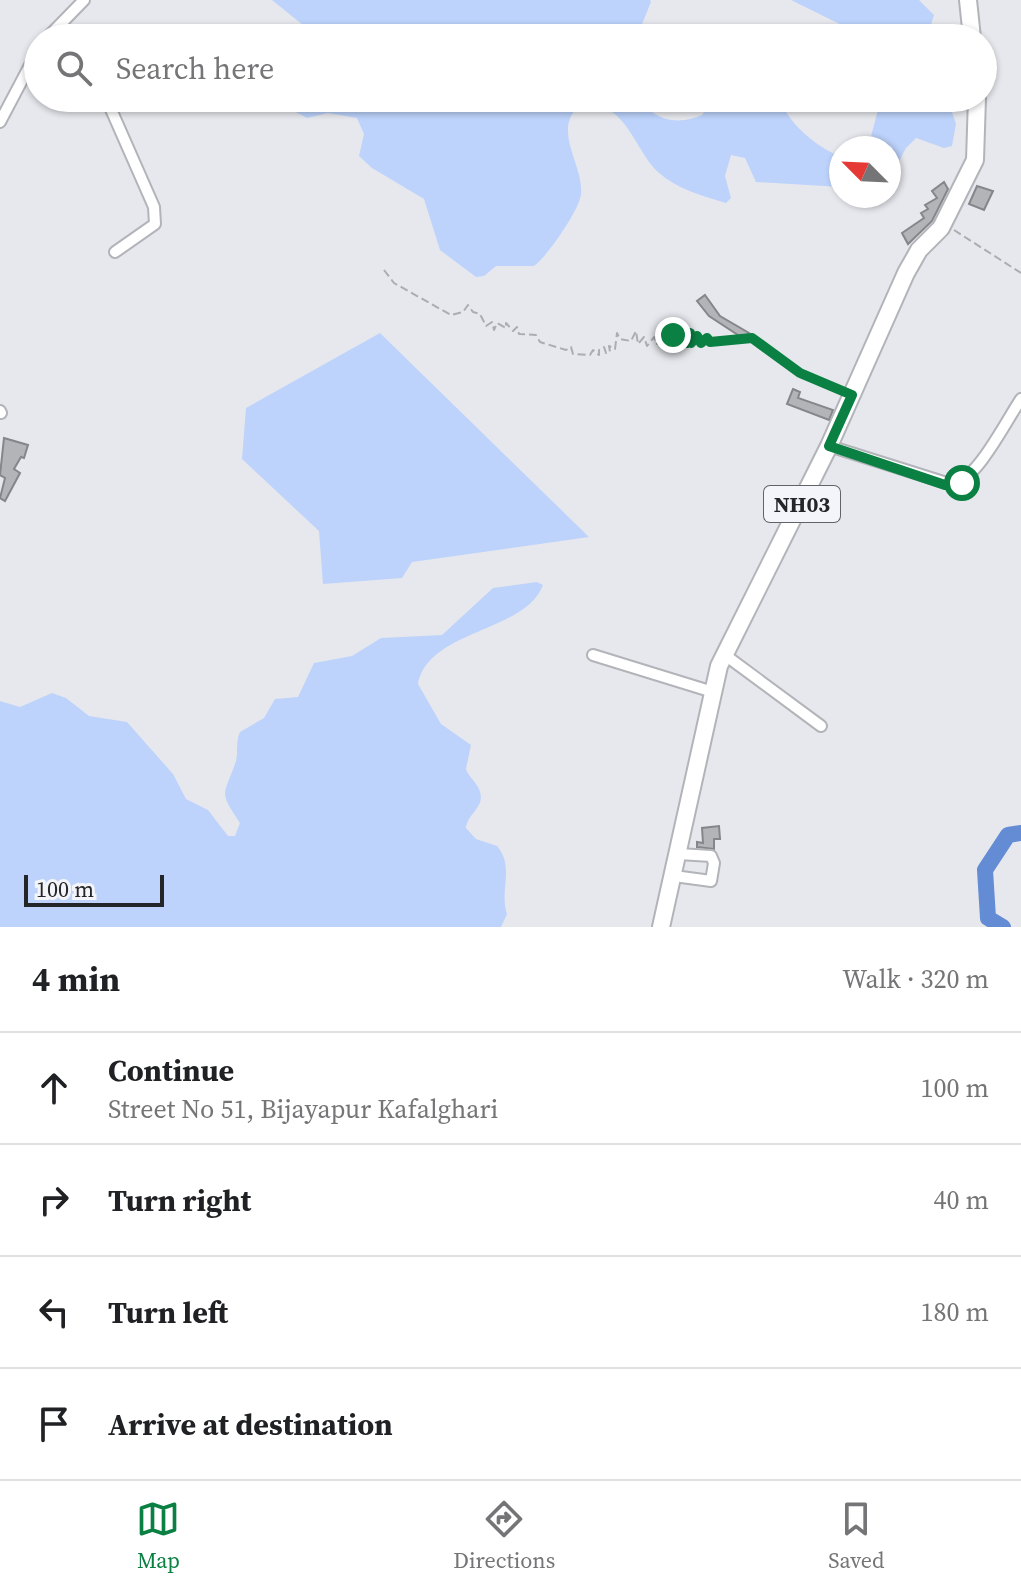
<!DOCTYPE html>
<meta charset="utf-8">
<style>
body{margin:0;font-family:"Source Serif 4",serif;background:#f2f2f2;color:#202124}
.compass{position:absolute;left:829px;top:136px;width:72px;height:72px;border-radius:50%;background:#fff;box-shadow:0 2px 6px #0004;rotate:294deg}
.scale{position:absolute;left:24px;bottom:20px;width:140px;box-sizing:border-box;padding-left:8px;border:4px solid #242527;border-top:0;font-size:22px;line-height:28px;white-space:nowrap;color:#242527;-webkit-text-stroke:6px #f3f5fa;paint-order:stroke}
.stop{position:absolute;width:24px;height:24px;margin:-18px;border:6px solid #0b8043;border-radius:50%;background:#fff}
.stop.end{background:#0b8043;border-color:#fff;box-shadow:0 2px 8px #0008}
.list{margin:0;padding:0;list-style:none}
h2{display:flex;justify-content:space-between;align-items:center;height:104px;margin:0;padding:0 32px;font-size:34px}
h2 small{font-size:26px;font-weight:400;color:#757577}
.list li{display:grid;grid-template-columns:52px 1fr auto;gap:24px;align-items:center;box-sizing:border-box;height:112px;padding:0 32px;border-top:2px solid #e0e0e0}
.list b{display:block;font-size:30px;white-space:nowrap}
.list p{margin:0;font-size:26px;white-space:nowrap;color:#757577}
.list em{font-size:26px;font-style:normal;color:#757577}
.icon{flex:none;width:44px;height:44px;fill:none;stroke:currentColor;stroke-width:2;stroke-linecap:round;stroke-linejoin:round}
.map{position:relative;flex:none;width:1021px;height:927px;overflow:hidden}
.search{position:absolute;background:#fff;box-shadow:0 2px 6px #0004;left:24px;right:24px;top:24px;height:88px;display:flex;align-items:center;gap:20px;box-sizing:border-box;padding:0 28px;border-radius:44px;color:#757577;font-size:30px}
.sheet{height:552px;background:#fff}
nav{display:flex;justify-content:space-around;align-items:center;box-sizing:border-box;height:112px;border-top:2px solid #e0e0e0;background:#fff;font-size:22px;color:#757577}
nav a{display:grid;justify-items:center;gap:4px}
nav .on{color:#0b8043}
.map>svg:first-child{display:block}
</style>
<div class="map">
<svg width="1021" height="927" viewBox="0 0 1021 927">
<rect width="100%" height="100%" fill="#e6e8ed"/>
<path fill="#bdd3fb" d="M272,0h378l1,2 -11,27 7,9h-348l10,-8z
M791,0h128l15,15 -7,23h-59z
M288,98h363l-2,11c14,14 36,14 53,6l11,-17h66c10,26 36,48 62,59v30l-85,-5 -11,-24 -14,-3 -6,21 6,22 -5,5c-24,-7 -49,-14 -68,-31 -24,-23 -30,-67 -74,-70 -36,25 0,61 -3,92 -1,15 -34,63 -47,72h-38l-12,10 -8,1 -36,-27 -16,-51 -52,-31 -13,-12 5,-22 -7,-16 -29,-5 -21,5 -13,-7z
M881,98h66l9,26 -4,22 -8,2 -28,-10 -10,10 -17,32v-32h-21z
M380,333l209,204 -177,25 -10,16 -79,6 -4,-53 -77,-72 4,-51z
M537,582l6,3c-17,47 -115,45 -125,99l23,40 30,21 -5,24c3,9 12,14 14,23 5,15 -13,22 -14,36l10,11 21,7c18,21 2,44 10,68l-6,13h-501v-226l20,6 32,-14 14,5 23,18 38,6 46,52 13,25 22,11 20,26h7l5,-13c-21,-32 -17,-26 -5,-59 4,-10 0,-21 5,-32l24,-14 11,-19 23,-2 16,-34 38,-7 29,-18 61,-3 51,-47z"/>
<g fill="none" stroke-linecap="round" stroke-linejoin="round">
<path stroke="#648cd5" stroke-width="16" d="M1003,927l-15,-9 -3,-48 23,-35 13,-2"/>
</g>
<path fill="#b2b4b8" stroke="#84868a" stroke-width="2" d="M944,182l4,7 -16,32 -24,23 -6,-11 22,-15 -3,-5 7,-4 -3,-4 12,-7 -5,-7z
M977,186l16,5 -9,19 -15,-6z
M705,295l15,21 29,17 -5,6 -35,-23 -12,-15z
M793,389l7,3 -2,6 35,12 -4,10 -42,-16z
M4,438l24,7 -4,13 -3,-1 -7,12 6,4 -15,28 -5,-3 5,-20 -5,-3z
M719,826l1,13h-6v10l-17,-2v-5l6,1 -1,-15z"/>
<g fill="none" stroke-linecap="round" stroke-linejoin="round">
<g stroke="#b2b4b9" stroke-width="14">
<path id="minor" d="M47,38l37,-38
M106,98l48,109 1,17 -40,28
M0,122l38,-72
M0,411l1,2
M829,446l124,39c25,-7 53,-64 68,-86
M593,655l120,37
M725,655l96,71
M674,876l37,5 3,-18 -3,-7 -32,-2"/>
</g>
<g stroke="#b2b4b9" stroke-width="20">
<path id="primary" d="M968,0l4,38
M661,927l58,-261 110,-220 77,-173 13,-23 22,-22 34,-68 2,-62"/>
</g>
<path stroke="#abadb1" stroke-width="2" stroke-dasharray="8 4" stroke-linecap="butt" d="M954,230l67,43
M384,270l10,13 57,32 12,-3 5,-7 5,7 7,2 6,12 6,-4 2,8 3,-7 9,5v-5l7,8 4,-4 2,7 17,1 4,7 26,8 5,-3 2,7 17,1 3,-5 6,5v-5l5,-3 2,6 4,-1 -1,-6 6,3 2,-16 3,6 11,2 5,-10 2,13 6,-7 3,9 7,-9 2,7 8,-1 1,-8 4,2 2,-4v8l6,-4 2,6 4,-10 4,10 3,-10 1,10 6,-7 4,7 6,-5 3,4 42,-4 48,35 40,17"/>
<use href="#minor" stroke="#fff" stroke-width="10"/>
<use href="#primary" stroke="#fff" stroke-width="16"/>
</g>
<g fill="none" stroke-linecap="round" stroke-linejoin="round">
<path stroke="#0b8043" stroke-width="10" d="M673,335l-2,6 6,-4 2,6 4,-10 4,10 3,-10 1,10 6,-7 4,7 6,-5 3,4 42,-4 48,35 52,22 -23,51 116,39 17,-2"/>
</g>
<g text-anchor="middle" dominant-baseline="central" stroke-width="7" stroke-linejoin="round" paint-order="stroke">
<rect fill="#f3f5fa" stroke="#626366" stroke-width="2" x="764" y="486" width="76" height="36" rx="6"/>
<g font-size="22" font-weight="bold" fill="#242527">
<text x="802" y="504">NH03</text>
</g>
</g>
</svg>
<svg class="compass" viewBox="-18 -18 36 36"><path d="M0-13l5 13h-10z" fill="#e53935"/><path d="M0 13l5-13h-10z" fill="#757577"/></svg>
<div class="scale">100 m</div>
<div class="stop" style="left:962px;top:483px"></div>
<div class="stop end" style="left:673px;top:335px"></div>
<div class="search"><svg class="icon" aria-label="search" viewBox="0 0 24 24"><circle cx="10" cy="10" r="6"/><path d="M15 15l6 6"/></svg>Search here</div>
</div>
<section class="sheet">
<h2>4 min<small>Walk · 320 m</small></h2>
<ul class="list">
<li><svg class="icon" aria-label="ahead" viewBox="0 0 24 24"><path d="M12 20V5M6 11l6-6 6 6"/></svg><div><b>Continue</b><p>Street No 51, Bijayapur Kafalghari</p></div><em>100 m</em></li>
<li><svg class="icon" aria-label="right" viewBox="0 0 24 24"><path d="M7 20v-9h11M14 6l5 5-5 5"/></svg><div><b>Turn right</b></div><em>40 m</em></li>
<li><svg class="icon" aria-label="left" viewBox="0 0 24 24"><path d="M17 20v-9H6M10 6l-5 5 5 5"/></svg><div><b>Turn left</b></div><em>180 m</em></li>
<li><svg class="icon" aria-label="arrive" viewBox="0 0 24 24"><path d="M6 21V4h12l-3 4 3 4H6"/></svg><div><b>Arrive at destination</b></div></li>
</ul>
</section>
<nav>
<a class="on"><svg class="icon" aria-label="map" viewBox="0 0 24 24"><path d="M3 6l6-2 6 2 6-2v14l-6 2-6-2-6 2zM9 4v14M15 6v14"/></svg>Map</a>
<a><svg class="icon" aria-label="directions" viewBox="0 0 24 24"><path d="M12 3l9 9-9 9-9-9zM9 14v-3h6M13 9l2 2-2 2"/></svg>Directions</a>
<a><svg class="icon" aria-label="saved" viewBox="0 0 24 24"><path d="M7 4h10v16l-5-4-5 4z"/></svg>Saved</a>
</nav>
